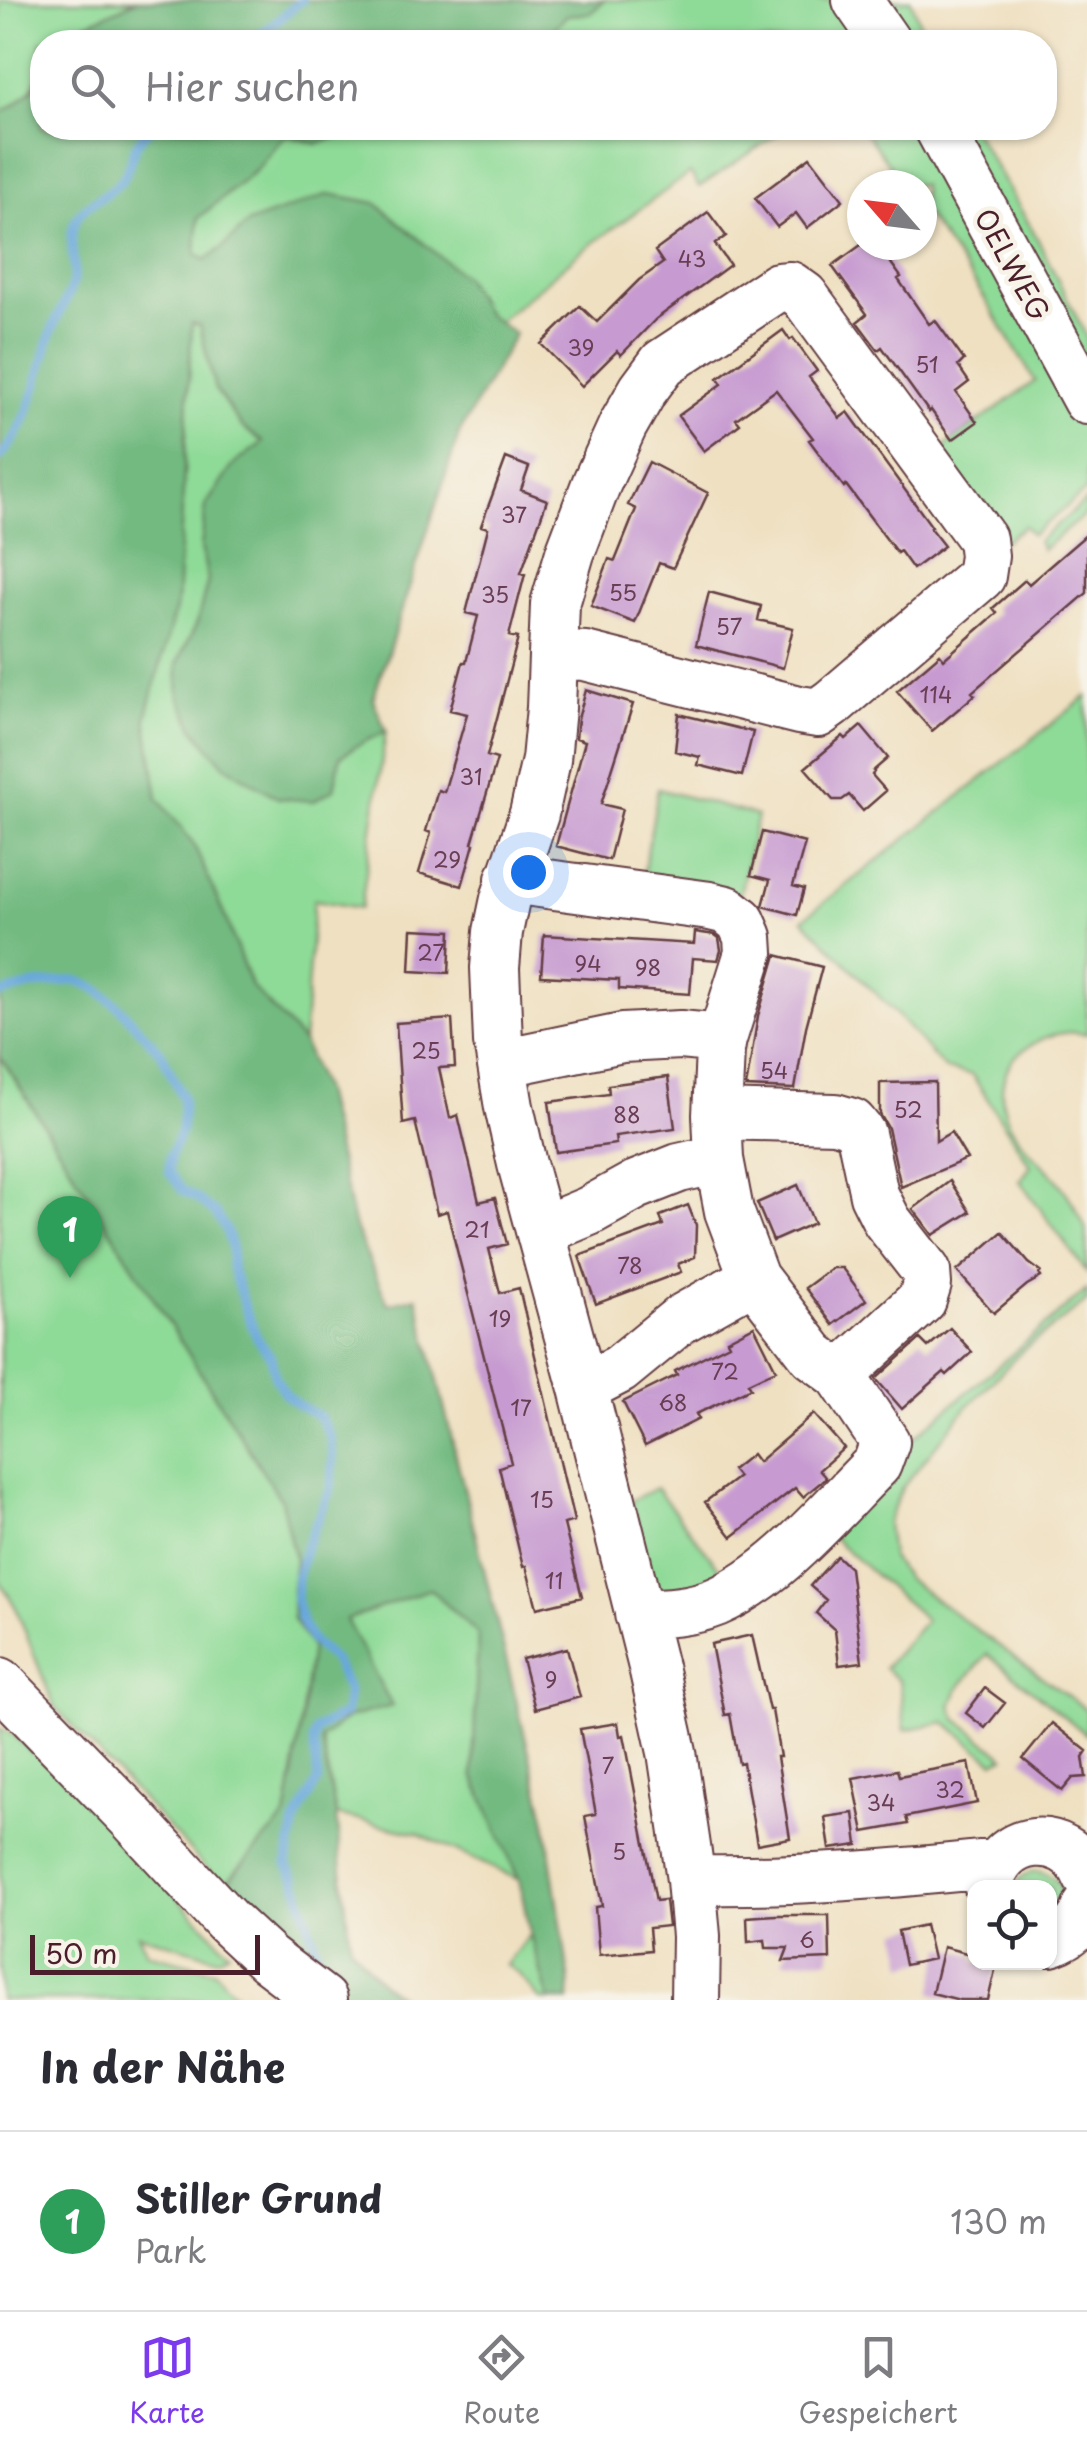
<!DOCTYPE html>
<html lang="de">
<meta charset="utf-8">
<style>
body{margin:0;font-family:"Playpen Sans",sans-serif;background:#f7f7f7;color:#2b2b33}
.controls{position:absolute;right:30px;bottom:30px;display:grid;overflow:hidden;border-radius:20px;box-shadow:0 2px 8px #0004}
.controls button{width:90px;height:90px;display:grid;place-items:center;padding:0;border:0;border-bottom:2px solid #e1e1e2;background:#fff;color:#2b2b33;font:50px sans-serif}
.compass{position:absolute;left:847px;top:170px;width:90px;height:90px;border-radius:50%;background:#fff;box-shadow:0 2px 8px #0004;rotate:298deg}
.scale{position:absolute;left:30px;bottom:25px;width:230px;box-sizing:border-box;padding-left:10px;border:5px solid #4a1f2b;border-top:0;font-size:28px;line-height:35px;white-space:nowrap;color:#4a1f2b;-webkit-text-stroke:8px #f7f3e8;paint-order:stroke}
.you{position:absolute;left:528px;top:872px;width:35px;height:35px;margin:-25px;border:8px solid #fff;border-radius:50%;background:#1a73e8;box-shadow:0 0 0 15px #1a73e833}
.badge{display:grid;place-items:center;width:65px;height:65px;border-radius:50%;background:#7c3aed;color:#fff;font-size:32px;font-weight:700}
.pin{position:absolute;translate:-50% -82px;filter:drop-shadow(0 2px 5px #0008)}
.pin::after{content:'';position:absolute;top:52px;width:35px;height:30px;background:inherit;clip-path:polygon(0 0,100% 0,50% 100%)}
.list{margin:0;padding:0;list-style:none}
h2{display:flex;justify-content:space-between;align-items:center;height:130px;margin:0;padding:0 40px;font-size:42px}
h2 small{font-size:32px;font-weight:400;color:#7c7c81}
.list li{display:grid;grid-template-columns:65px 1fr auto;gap:30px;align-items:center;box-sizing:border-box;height:180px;padding:0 40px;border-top:2px solid #e1e1e2}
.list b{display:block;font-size:38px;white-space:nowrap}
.list p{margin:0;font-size:32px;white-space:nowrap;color:#7c7c81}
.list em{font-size:32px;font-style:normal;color:#7c7c81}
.icon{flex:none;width:55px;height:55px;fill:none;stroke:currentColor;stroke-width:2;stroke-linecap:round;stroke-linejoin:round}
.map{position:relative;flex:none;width:1087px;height:2000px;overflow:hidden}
.search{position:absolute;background:#fff;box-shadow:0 2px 8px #0004;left:30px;right:30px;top:30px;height:110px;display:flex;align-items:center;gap:25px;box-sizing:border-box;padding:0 35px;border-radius:40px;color:#7c7c81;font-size:38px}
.sheet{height:310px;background:#fff}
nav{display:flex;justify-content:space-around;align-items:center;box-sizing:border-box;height:140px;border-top:2px solid #e1e1e2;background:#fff;font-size:28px;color:#7c7c81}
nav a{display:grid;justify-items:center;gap:5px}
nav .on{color:#7c3aed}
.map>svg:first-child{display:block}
</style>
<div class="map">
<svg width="1087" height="2000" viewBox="0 0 1087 2000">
<rect width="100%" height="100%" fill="#f7f3e8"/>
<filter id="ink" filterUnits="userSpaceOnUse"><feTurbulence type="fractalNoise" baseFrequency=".01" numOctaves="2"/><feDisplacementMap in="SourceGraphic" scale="20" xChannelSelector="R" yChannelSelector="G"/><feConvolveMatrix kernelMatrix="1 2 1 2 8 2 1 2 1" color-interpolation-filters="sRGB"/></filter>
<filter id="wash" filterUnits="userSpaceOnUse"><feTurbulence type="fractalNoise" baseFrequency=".0048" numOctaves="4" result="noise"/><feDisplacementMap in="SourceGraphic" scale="40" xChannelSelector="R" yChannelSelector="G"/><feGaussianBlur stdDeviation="2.25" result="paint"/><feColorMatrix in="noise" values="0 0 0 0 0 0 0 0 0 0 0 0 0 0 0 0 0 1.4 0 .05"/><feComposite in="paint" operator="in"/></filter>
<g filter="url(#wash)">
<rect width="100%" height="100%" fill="#efe0c1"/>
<path fill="#8eda97" stroke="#6c7c61" stroke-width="2.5" d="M0,0h137l-77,36 -6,6h-12c0,40 -7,52 -42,71z
M604,0h232l30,42h-324l25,-27 24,-2z
M867,0h44l16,42h-31z
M361,128h426l-88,59 -9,-14 -111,80 -81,69 -12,-8 -21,-36 -90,-75 -46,-9 -107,54 -17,12 -9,-6 2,-36 57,-47 30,-36 33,9z
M862,128h59l166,299v63l-55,45 -8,-9 -22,17 -66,-90 99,-72 -60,-98 -53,-73v-25h-18z
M948,128h24l62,104 53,106v46z
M192,322l8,4 15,64 49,52 -30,22 -33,83 7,33 -11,43 -20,41 2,32 16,34 118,71 21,-12 6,-32 16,-11 30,-15 -25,177 -47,-8 -11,142 -52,-56 -24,-64 -34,-79 -35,-44 -12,-81 31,-116z
M1087,500v13l-45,37 -4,-9z
M1087,696v338c-26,-5 -43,2 -65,17 -13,10 -19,23 -20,40 0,41 30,61 55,89 10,13 22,32 28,47 2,12 2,32 2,46l-67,-92 11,-15 -59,-91 -27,-6 -48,-54 -94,-96z
M658,789l99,27 -17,78 -98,-12z
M0,1056l281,444 14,60 -3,29 1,30 18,28 -14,104 -11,66 -63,69 -169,-180 -38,-98 -16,-27z
M1087,1290v11l-65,50 -55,56 -65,81 -15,35 4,33 15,22 181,132v25l-100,-81 -29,35 -7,17 6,13 48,38 -11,5 -49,-40 -40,8 -6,-49 -15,-13 42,-48 -98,-86 76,-88z
M656,1488l72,91 -26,13 -49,-1 -22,-90z
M429,1588l49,46 -5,141 46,105 -102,-47 -81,-18 -15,-77 26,-20 -2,-98z
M0,1728l12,6 21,19 7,-2 189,201 -11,6 -80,-24 9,19 67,17 23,25v5h-237z
M1035,1871c28,4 36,28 15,47v-30h-37c6,-10 11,-14 22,-17z
M530,1934l19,66h-9l-22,-27 -12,-8z"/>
<path fill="#72ba80" stroke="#5e6c56" stroke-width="2.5" d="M137,0h467l-13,13 -24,2 -25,27h-488l6,-6z
M42,58v70h319l-43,16 -33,-9 -30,36 -57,47 -2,36 10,6 16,-12 26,-25 81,-29 47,9 89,75 21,36 29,20 -56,100 -86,265 13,32 -30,15 -16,11 -6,32 -21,12 -35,-3 -54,-33 -29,-35 -16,-34 -2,-32 20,-41 11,-43 -7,-33 5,-42 28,-41 29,-22 -21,-15 -27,-38 -15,-63 -8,-3 -15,279 -31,116 12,81 35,44 34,79 24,64 52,56 20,49 32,137 33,76 29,-7 128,520 25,166 -1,17h-20l-19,-66 -11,-54 -46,-105 5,-141 -48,-45 -84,31 46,86 -45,12 -26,21 15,76 14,130 33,39 22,16h-102l5,-5 7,-32 -24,-13 -68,-64 63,-69 11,-66 14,-104 -18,-28 -1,-30 3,-29 -14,-60 -281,-444v-943l13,-7 23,-20z"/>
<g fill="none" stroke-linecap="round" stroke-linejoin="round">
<path stroke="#69a8dc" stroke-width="9" d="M252,42l50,-42
M0,457c32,-34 38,-84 52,-127 6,-16 17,-33 21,-49 4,-18 -5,-36 0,-54 6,-24 33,-28 48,-46 8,-10 9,-24 15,-35 3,-7 10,-13 14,-18
M0,994l35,-9 41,-5 20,8 23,19 43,47 21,45 -2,32 -11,25 -1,16 14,19 15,8 18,15 10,16 6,20 -1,16 17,50 9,22 14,19 4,20 10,17 13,11 21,11 11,20 3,21 -2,31 -25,58 -9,31 -1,22 5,22 10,19 23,21 14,30 -3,23 -29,15 -3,11 5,40 -23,43 -8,41 9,16 21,72"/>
</g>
<g id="blocks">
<path fill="#c79bd1" d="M810,157l33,43 -36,28 -11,-15 -19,14 -22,-29z
M708,212l18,24 -11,8 15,21 -74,54 -35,36 -4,-4 -35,35 -41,-42 39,-38 17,16 42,-42 24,-17 -8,-12z
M861,245h17l23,32 -3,2 31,45 6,-4 29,40 -6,6 11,16 -13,10 21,30 -25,18 -21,-30 -2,2 -47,-65 -4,3 -21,-28 10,-8 -35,-48z
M783,330l7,10 3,-2 24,33 -8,6 31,41 8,-6 84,115 -2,1 14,18 -31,23 -13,-18 -3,2 -51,-68 -2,2 -35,-47 4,-2 -37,-48 -40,29 4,5 -36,27 -26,-35 44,-32 -4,-6z
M506,458l23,9 -8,23 26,10 -26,73 4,1 -16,62 9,2 -31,118 10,3 -25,84 2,1 -12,42 -43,-13 12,-40 -5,-2 12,-41 6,2 23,-78 -17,-4 13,-48h3l12,-46 -12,-3 22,-85 -7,-2z
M649,462l59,31 -35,75 -14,-5 -24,60 -44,-17 18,-47 6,2 21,-52 -8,-4z
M1087,534v59l-115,99 3,3 -43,36 -35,-40 43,-37 4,5 53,-46 -4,-5 32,-28 4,4z
M709,592l52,14 -3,14 35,8 -10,40 -87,-23z
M586,690l47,14 -32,100 21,5 -13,51 -53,-14 29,-105 -9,-3 2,-19z
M679,714l74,18 -11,44 -44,-11 2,-8 -25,-6z
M861,726l27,32 -15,13 1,1 -2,3 14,16 -23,20 -14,-16 -7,5h-9l-28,-32 38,-32 3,3z
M762,832l43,11 -12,43 11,3 -7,26 -34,-9 7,-26 -19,-5z
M412,929l39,2 -2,42 -39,-2z
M695,932l20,3 4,3 2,12 -3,10 -25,-2 -3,36 -71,-5v-9l-78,-4 3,-41 150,9z
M776,955l46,12 -16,60 -11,62 -49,-2 12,-71z
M452,1019l3,48 -16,1 11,50 8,-3 21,87 16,-4 12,46 -18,5 11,44 19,-5 55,233 -10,3 18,73 -45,11 -11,-42 -3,1 -24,-100 12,-4 -64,-252 -10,3 -22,-93 -12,3 -7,-101z
M668,1077l7,51 -60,8 1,8 -60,8 -7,-50 60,-8 -1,-9z
M935,1082l1,59 15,-9 16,27 -66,28 -13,-59 -8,-14v-31z
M950,1181l20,31 -37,23 -20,-26z
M798,1185l16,38 -41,18 -16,-38z
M688,1205l8,20 -1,32 -17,7 3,8 -85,32 -17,-48 84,-31 -3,-9z
M1002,1232l27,31 12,9 -2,2 2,3 -14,8 -33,28 -37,-42z
M832,1268h10l24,32 -33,25 -28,-37z
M754,1326l22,44 -28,13 3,5 -55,26 3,5 -54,27 -22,-44 54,-27 -2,-4 54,-27 -2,-4z
M950,1328l22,24 -25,23 -3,-3 -42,37 -26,-30 44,-40 8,8z
M814,1414l30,34 -25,22 7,8 -23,19 -8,-9 -63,49 -27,-35 33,-25 -6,-7 20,-16 6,8z
M837,1556l13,12 12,94 -23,3 -4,-35 -19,-17 10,-13 -16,-14z
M752,1635l17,75h3l8,47h-3l13,81 -33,6 -14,-81 -4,1 -9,-50 -5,1 -14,-71z
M567,1648l13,49 -45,12 -13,-50z
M985,1688l20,15 -20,25 -19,-15z
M618,1723l2,13 4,-1 32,166 9,-1 3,26 -19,2 2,22 -52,5 -4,-48 7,-1 -17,-90 11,-2 -16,-85z
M1052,1723l35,28 -4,6 3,20 -13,1 -11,13 -39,-32z
M969,1763l8,40 -71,14 2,7 -44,8 -11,-54 44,-8 2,6z
M854,1813l4,32 -28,4 -5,-32z
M776,1915h53l1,44 -47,2 5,-13h-22l-1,-8 -17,2 -1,-25z
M925,1925l8,34 -28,6 -7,-34z
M943,1947l31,8v7h23l-9,38h-28l-28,-7z"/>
</g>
</g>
<g filter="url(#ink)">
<use href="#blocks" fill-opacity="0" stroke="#633c42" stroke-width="2.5"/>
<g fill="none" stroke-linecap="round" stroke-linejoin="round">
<g stroke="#633c42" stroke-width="52">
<path id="minor" d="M857,0l29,42
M939,128l148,272
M553,654l32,2 214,54 19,3 14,-10 149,-127 3,-20 -2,-17 -178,-243 -14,-10 -12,1 -115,76 -20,27 -20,35 -26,57 -27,71 -15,51 -4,104 -5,52 -12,54 -29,85 -7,33 -3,36 3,74 11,65 13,57 61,224 71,283 18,81 19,128 5,56 -1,64
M510,879l200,27 17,4 14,11 7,16 1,16 -27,86 -2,11 -3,65 2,44 10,52 25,67 59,77 27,20 45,67 -8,22c-46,46 -101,113 -161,138 -25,10 -50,11 -77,12
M502,1063l120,-25 58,-3 42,4
M717,1115l118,3 17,5 9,11 13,61 13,26 39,50 1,13 -5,16 -82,75
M541,1231l48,-20 47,-26 43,-17 40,-9
M583,1388l37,-19 61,-50 73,-41
M0,1682l134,138 93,101 41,38 54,41
M691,1880c103,2 204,-6 307,-17
M989,1888c7,-54 78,-62 98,-12
M1050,1942c18,-6 31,-16 37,-35"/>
</g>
<use href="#minor" stroke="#fff" stroke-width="48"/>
</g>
</g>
<g text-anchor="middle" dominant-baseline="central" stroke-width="9" stroke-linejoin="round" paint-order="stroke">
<g font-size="22" fill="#693e54">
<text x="692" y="257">43</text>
<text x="581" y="346">39</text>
<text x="927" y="363">51</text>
<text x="514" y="513">37</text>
<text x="623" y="591">55</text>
<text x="495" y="593">35</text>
<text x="729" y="625">57</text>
<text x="936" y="693">114</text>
<text x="471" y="775">31</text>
<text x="447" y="858">29</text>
<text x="431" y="951">27</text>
<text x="588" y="962">94</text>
<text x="648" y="966">98</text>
<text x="426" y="1049">25</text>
<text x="774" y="1069">54</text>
<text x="908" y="1108">52</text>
<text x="627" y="1113">88</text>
<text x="477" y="1228">21</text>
<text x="630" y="1264">78</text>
<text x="500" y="1317">19</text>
<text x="725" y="1370">72</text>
<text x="673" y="1401">68</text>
<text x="521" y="1406">17</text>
<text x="542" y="1498">15</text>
<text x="554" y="1579">11</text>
<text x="551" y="1678">9</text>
<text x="608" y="1764">7</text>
<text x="950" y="1788">32</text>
<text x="881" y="1801">34</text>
<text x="619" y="1850">5</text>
<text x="807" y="1938">6</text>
</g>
<g font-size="28" fill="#4a1f2b" stroke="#f7f3e8">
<text transform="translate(1013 264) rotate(61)">OELWEG</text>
</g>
</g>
</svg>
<div class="controls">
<button><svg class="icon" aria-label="locate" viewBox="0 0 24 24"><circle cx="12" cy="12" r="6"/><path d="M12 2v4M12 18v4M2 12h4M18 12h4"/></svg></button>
</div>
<svg class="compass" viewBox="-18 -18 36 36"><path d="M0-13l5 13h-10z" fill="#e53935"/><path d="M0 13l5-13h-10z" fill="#7c7c81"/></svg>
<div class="scale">50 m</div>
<div class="you"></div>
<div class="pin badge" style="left:70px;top:1278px;background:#2e9e5b">1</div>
<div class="search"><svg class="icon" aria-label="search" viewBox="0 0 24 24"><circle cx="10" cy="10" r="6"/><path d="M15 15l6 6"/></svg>Hier suchen</div>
</div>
<section class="sheet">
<h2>In der Nähe<small></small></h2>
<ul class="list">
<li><span class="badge" style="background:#2e9e5b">1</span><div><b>Stiller Grund</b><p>Park</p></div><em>130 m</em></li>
</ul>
</section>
<nav>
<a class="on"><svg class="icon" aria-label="map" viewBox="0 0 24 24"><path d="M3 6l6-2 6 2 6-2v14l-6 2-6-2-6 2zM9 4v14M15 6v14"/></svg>Karte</a>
<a><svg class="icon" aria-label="directions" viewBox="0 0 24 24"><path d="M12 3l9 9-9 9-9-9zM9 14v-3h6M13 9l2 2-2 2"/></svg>Route</a>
<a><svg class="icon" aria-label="saved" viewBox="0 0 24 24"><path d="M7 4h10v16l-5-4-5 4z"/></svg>Gespeichert</a>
</nav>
